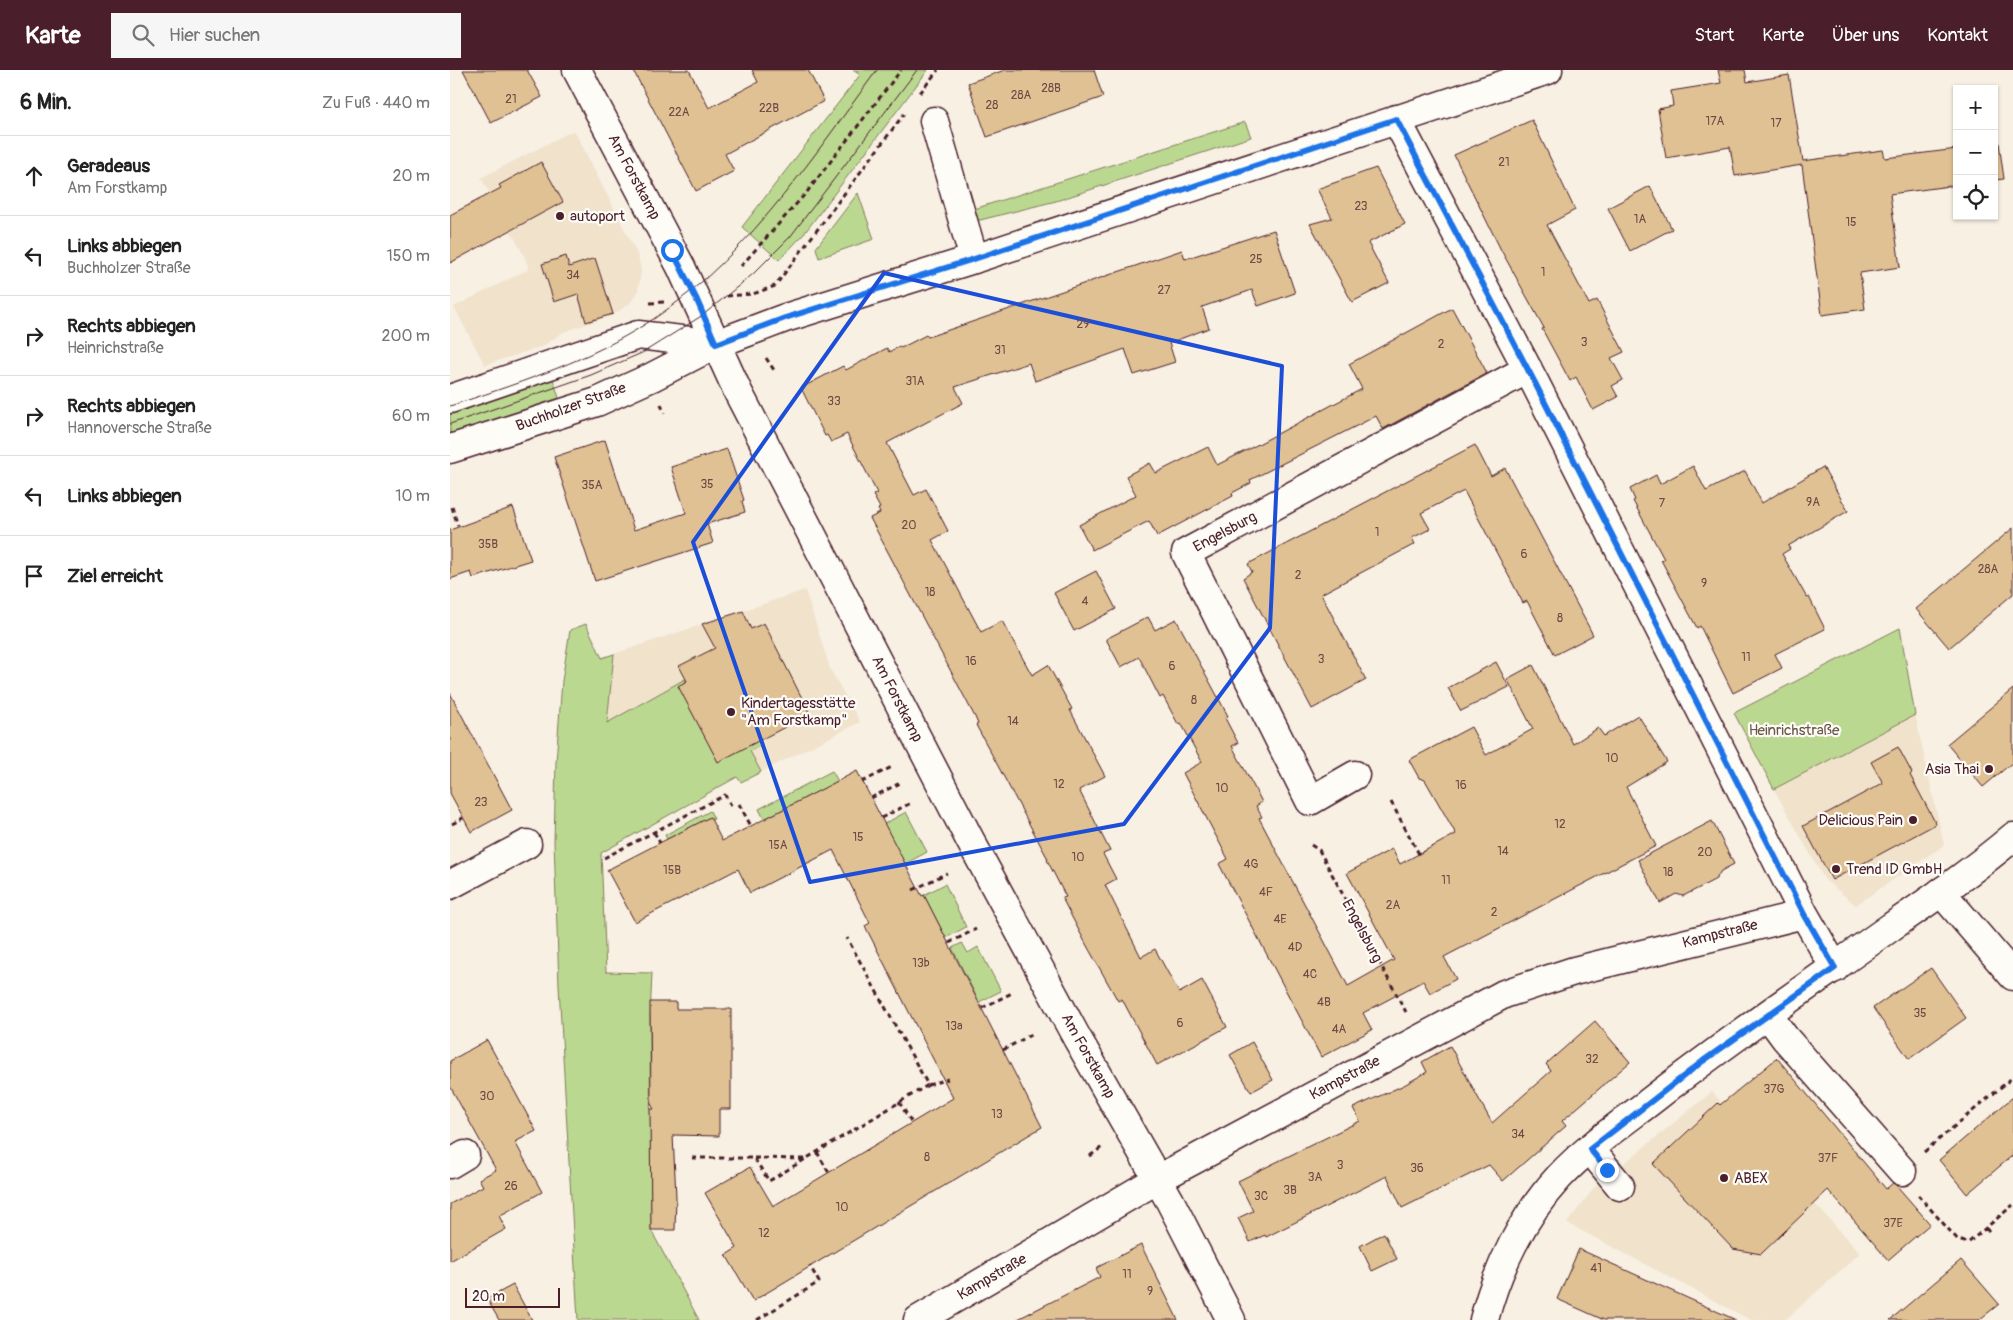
<!DOCTYPE html>
<html lang="de">
<meta charset="utf-8">
<style>
body{margin:0;font-family:Pangolin,sans-serif;background:#f6f6f6;color:#222}
.controls{position:absolute;right:15px;top:15px;display:grid;overflow:hidden;border-radius:0px;box-shadow:0 1px 4px #0004}
.controls button{width:45px;height:45px;display:grid;place-items:center;padding:0;border:0;border-bottom:1px solid #e0e0e0;background:#fff;color:#222;font:25px sans-serif}
.scale{position:absolute;left:15px;bottom:12px;width:95px;box-sizing:border-box;padding-left:5px;border:2px solid #4a1f2b;border-top:0;font-size:14px;line-height:18px;white-space:nowrap;color:#4a1f2b;-webkit-text-stroke:4px #fdfcf7;paint-order:stroke}
.stop{position:absolute;width:15px;height:15px;margin:-11px;border:4px solid #1a73e8;border-radius:50%;background:#fff}
.stop.end{background:#1a73e8;border-color:#fff;box-shadow:0 1px 5px #0008}
.list{margin:0;padding:0;list-style:none}
h2{display:flex;justify-content:space-between;align-items:center;height:65px;margin:0;padding:0 20px;font-size:21px}
h2 small{font-size:16px;font-weight:400;color:#767676}
.list li{display:grid;grid-template-columns:32px 1fr auto;gap:15px;align-items:center;box-sizing:border-box;height:80px;padding:0 20px;border-top:1px solid #e0e0e0}
.list b{display:block;font-size:19px;white-space:nowrap}
.list p{margin:0;font-size:16px;white-space:nowrap;color:#767676}
.list em{font-size:16px;font-style:normal;color:#767676}
.icon{flex:none;width:28px;height:28px;fill:none;stroke:currentColor;stroke-width:2;stroke-linecap:round;stroke-linejoin:round}
.map{position:relative;flex:none;width:1563px;height:1250px;overflow:hidden}
header{display:flex;align-items:center;gap:30px;box-sizing:border-box;height:70px;padding:0 25px;background:#4a1f2b;color:#fff}
header strong{font-size:24px}
nav{display:flex;gap:28px;margin-inline-start:auto;font-size:18px}
.search{width:350px;height:45px;background:#f6f6f6;display:flex;align-items:center;gap:12px;box-sizing:border-box;padding:0 18px;border-radius:0px;color:#767676;font-size:19px}
main{display:flex}
aside{flex:1;background:#fff}
.map>svg:first-child{display:block}
</style>
<header>
<strong>Karte</strong>
<div class="search"><svg class="icon" aria-label="search" viewBox="0 0 24 24"><circle cx="10" cy="10" r="6"/><path d="M15 15l6 6"/></svg>Hier suchen</div>
<nav><a>Start</a><a>Karte</a><a>Über uns</a><a>Kontakt</a></nav>
</header>
<main>
<aside>
<h2>6 Min.<small>Zu Fuß · 440 m</small></h2>
<ul class="list">
<li><svg class="icon" aria-label="ahead" viewBox="0 0 24 24"><path d="M12 20V5M6 11l6-6 6 6"/></svg><div><b>Geradeaus</b><p>Am Forstkamp</p></div><em>20 m</em></li>
<li><svg class="icon" aria-label="left" viewBox="0 0 24 24"><path d="M17 20v-9H6M10 6l-5 5 5 5"/></svg><div><b>Links abbiegen</b><p>Buchholzer Straße</p></div><em>150 m</em></li>
<li><svg class="icon" aria-label="right" viewBox="0 0 24 24"><path d="M7 20v-9h11M14 6l5 5-5 5"/></svg><div><b>Rechts abbiegen</b><p>Heinrichstraße</p></div><em>200 m</em></li>
<li><svg class="icon" aria-label="right" viewBox="0 0 24 24"><path d="M7 20v-9h11M14 6l5 5-5 5"/></svg><div><b>Rechts abbiegen</b><p>Hannoversche Straße</p></div><em>60 m</em></li>
<li><svg class="icon" aria-label="left" viewBox="0 0 24 24"><path d="M17 20v-9H6M10 6l-5 5 5 5"/></svg><div><b>Links abbiegen</b></div><em>10 m</em></li>
<li><svg class="icon" aria-label="arrive" viewBox="0 0 24 24"><path d="M6 21V4h12l-3 4 3 4H6"/></svg><div><b>Ziel erreicht</b></div></li>
</ul>
</aside>
<div class="map">
<svg width="1563" height="1250" viewBox="0 0 1563 1250">
<rect width="100%" height="100%" fill="#f7f0e3"/>
<filter id="ink" filterUnits="userSpaceOnUse"><feTurbulence type="fractalNoise" baseFrequency=".02" numOctaves="2"/><feDisplacementMap in="SourceGraphic" scale="10" xChannelSelector="R" yChannelSelector="G"/><feConvolveMatrix kernelMatrix="1 2 1 2 8 2 1 2 1" color-interpolation-filters="sRGB"/></filter>
<g filter="url(#ink)">
<path fill="#f0e2cb" d="M124,60l64,126 3,15 -3,19 -8,13 -17,12 -50,17 -20,14 -58,19 -31,-58 75,-38 -5,-14 -43,-77z
M355,520l25,79 30,53 -119,60 -4,-5 -135,1 8,-94 4,-30z
M1465,645l29,130 -88,60 -31,-25 -51,-91z
M1262,1022l148,161 -75,67h-34l-184,-97 27,-35z"/>
<path fill="#bbd890" stroke="#827c5e" d="M403,0h75l-125,165 -24,25 -37,-33 118,-152z
M795,52l6,15 -195,64 -84,21 -4,-11z
M408,123l16,46 -55,19 -3,-10z
M103,309l6,19 -109,37v-21z
M136,554l16,34 12,-4 -7,69 78,-44 41,78 33,-17 3,5 -12,6 11,21 -20,10 -4,-5 -136,76 5,119 46,1 -2,44 1,213 48,90h-121l-19,-334 -5,-145 2,-79 6,-81 8,-51z
M1450,558l15,87 -141,74 -40,-76z
M382,701l6,10 -74,38 -5,-10z
M260,741l4,8 -2,1 -2,-3 -43,22 -2,-4z
M456,742l21,40 -22,12 -21,-40z
M495,814l21,43 -20,11 -22,-43z
M512,873l6,10 10,-6 23,44 -22,11 -27,-54z"/>
<path fill="#dfc193" stroke="#4a1f2b" d="M13,0h64l15,27 -51,26z
M183,0h56l20,38 49,-26 -6,-12h56l16,31 -99,53 9,17 -38,20z
M555,0h89l9,27 -116,40 -19,-54z
M1268,0h27l2,12 42,-7 14,86 80,-11 2,8 72,-9v36l-67,9 10,73 -40,6 5,36 -43,6 -20,-150 -67,11 -5,-29 -64,11 -8,-49 15,-3 -2,-15 50,-8z
M1082,50l43,90 -28,15 42,79 8,-4 27,52 -13,6 12,22 -11,6 6,11 -25,13 -17,-33 -6,4 -28,-52 2,-1 -43,-78 -47,-95z
M1549,73l5,36 -10,1v-36z
M91,92l22,40 -113,61v-48l51,-27 -2,-3z
M926,98l29,56 -37,19 21,40 -37,19 -42,-78 22,-6 -15,-29z
M1200,116l22,43 -42,22 -22,-43z
M824,160l21,63 -37,13 -6,-16 -50,17 7,21 -40,15 6,19 -41,13 -9,-26 -90,32 -6,-18 -74,24 8,16 -76,40 27,52 12,-6 22,42 -16,9 49,92 21,-11 30,54 16,-10 24,44 -2,1 35,66 -26,14 31,61 -7,3 13,25 -11,6 36,72 14,-8 24,44 23,-13 25,47 -70,38 -35,-66 -4,2 -32,-57 -24,-46 4,-1 -19,-37 1,-1 -72,-134 2,-1 -3,-7 -105,-199 10,-5 -2,-4 2,-1 -7,-13 4,-2 -30,-59 -16,8 -4,-7 -2,1 -24,-48 42,-22 3,4 41,-22 2,4 11,-6 1,2 25,-13 2,2 254,-87 3,9z
M116,186l3,11 26,-9 18,56 -27,8 -8,-28 -24,8 -12,-38z
M1002,238l35,65 -104,56 -7,-13 -126,64 1,3 -19,10 1,3 -76,40 -8,-15 -57,29 -13,-25 57,-30 -10,-19 24,-13 6,10 52,-26 9,18 32,-16 113,-60 -13,-25z
M155,370l29,90 52,-17 -15,-46 56,-18 17,51 -2,1 3,11 -38,12 6,19 -118,38 -41,-124z
M1025,375l16,31 14,-8 88,167 -38,20 -28,-54 -4,2 -59,-112 -43,22 9,16 -18,9 3,6 -94,50 45,86 -54,29 -69,-131 9,-6 -4,-8z
M1243,396l13,25 39,-20 17,32 61,-36 25,44 -60,35 2,3 -8,5 25,44 2,-1 16,32 -50,25 7,14 -49,25 -33,-67 -3,2 -36,-68 3,-1 -31,-58 2,-1 -5,-11 26,-14 4,9z
M63,437l18,53 -58,18 -2,-6 -21,7v-49z
M1563,458v66l-64,54 -33,-39z
M646,501l20,38 -42,22 -20,-38z
M293,541l8,18 13,-6 46,91 -92,48 -40,-76 9,-5 -8,-15 36,-18 -13,-24z
M698,547l7,13 21,-11 52,97 -3,2 13,25 -6,3 30,56 -6,4 6,11 -3,1 89,168 46,-26 -47,-87 45,-24 8,15 56,-30 -31,-54 -6,-2 -10,-18 62,-33 15,28 47,-26 -26,-50 26,-14 40,79 25,-16 6,8 34,-21 29,47 -41,25 30,59 -212,111 12,22 -26,14 -7,-12 -60,32 9,17 -51,27 -102,-193 9,-5 -45,-86 19,-11 -21,-39 -3,1 -15,-28 -3,2 -21,-41 -18,10 -15,-28z
M1046,592l13,25 -48,24 -13,-23z
M1563,619v73l-30,25 -36,-43z
M0,623l62,117 -41,22 -21,-39z
M1448,677l14,26 -2,2 26,49 -104,56 -29,-54 80,-43 -12,-21z
M407,701l65,125 2,-1 118,232 -289,174 -27,-46 11,-7 -32,-55 45,-26 23,39 180,-108 -88,-172 5,-3 -37,-73 -83,43 -12,-24 -103,53 -28,-52 103,-53 12,24z
M1262,751l22,43 -13,7 -5,8 -19,10 -14,7 -7,-2 -16,9 -22,-43z
M1481,898l35,50 -57,41 -36,-51z
M200,932h26v7h55v100h-12v27l-46,-1 3,62 -1,33h-24l-1,-121h4l-3,-5z
M1145,951l35,41 -68,59 4,5 -63,55 -14,-16 -87,43 -15,-32 -121,61 -1,-2 -15,7 -12,-24 15,-7 -15,-30 122,-60 -7,-13 51,-23 23,-13 -5,-10 28,-16 42,77 59,-52 -5,-7z
M37,970l49,91 -21,11 27,50 -43,24 7,13 -56,32v-57l33,-18 -4,-7 17,-9 -46,-84v-25z
M802,972l21,38 -22,12 -21,-37z
M1327,988l109,131 7,-6 4,3 33,38 -42,36 -60,-70 -67,64 -28,-5 -80,-85 65,-61 2,2z
M1563,1027v58l-46,39 -28,-34z
M934,1163l13,26 -25,12 -12,-25z
M691,1175l37,75h-162l84,-43 -4,-9z
M1129,1179l157,71h-132l-47,-21z
M1511,1190l38,44 -20,16h-89z
M63,1215l19,35h-33l-12,-21z"/>
<g fill="none" stroke-linecap="round" stroke-linejoin="round">
<g stroke="#4a1f2b" stroke-width="31">
<path id="minor" d="M127,0l104,197 57,125 232,448 107,198 93,163 61,119
M946,49l139,264 269,531 31,54
M484,51l40,138
M905,705l-45,26 -124,-248 342,-184
M0,815l77,-41
M1491,822l72,84
M1318,945l17,23 117,133
M1140,1079l30,37
M0,1094l15,-9
M468,1250l240,-141 346,-185 70,-23 230,-57"/>
</g>
<g stroke="#4a1f2b" stroke-width="31">
<path id="major" d="M0,329l188,-64 78,9
M0,379l147,-47 55,-25 64,-33 69,-26 189,-59 574,-189
M1034,1250c13,-51 39,-104 75,-143 30,-32 68,-57 102,-84 75,-58 153,-111 230,-166 42,-29 83,-57 122,-90"/>
</g>
<path stroke="#4a1f2b" stroke-width="3" stroke-dasharray="5 4" stroke-linecap="butt" d="M470,23l18,-23
M291,196l66,-74 94,-122
M277,226l26,-2 22,-8 129,-172
M200,233l14,-1
M316,288l8,12
M211,334l3,9
M2,437l6,19
M412,712l30,-15
M421,728l29,-15
M941,732l28,52
M289,734l12,22
M431,748l30,-15
M2,754l11,-6
M204,762l6,11
M861,775l8,5 87,162
M154,788l121,-63 7,13
M463,820l34,-17
M499,873l27,-14
M532,938l30,-15
M553,980l31,-17
M478,1015l20,-6
M449,1032l13,21
M367,1082l12,21
M1474,1082l89,-75
M640,1086l12,-9
M242,1088h62l15,23 159,-96 -81,-147
M304,1088l51,1
M1468,1125l40,45 10,3 45,-38
M1536,1158l5,7
M307,1250l62,-38 -9,-16"/>
<use href="#minor" stroke="#fdfcf7" stroke-width="28"/>
<use href="#major" stroke="#fdfcf7" stroke-width="28"/>
<path stroke="#4a1f2b" stroke-width="1" d="M0,336c63,-21 129,-42 186,-76 103,-61 171,-165 241,-260
M0,354l141,-49 53,-23 59,-37 50,-41 37,-37 127,-167"/>
</g>
</g>
<g fill="none" stroke-linecap="round" stroke-linejoin="round" filter="url(#ink)">
<path stroke="#1a73e8" stroke-width="6" d="M222,180l24,48 20,46 69,-26 189,-59 422,-140 139,264 269,531 31,54 -132,93 -113,88 17,21"/>
</g>
<path fill="none" stroke="#1d4ed8" stroke-width="4" stroke-linejoin="round" d="M434,203l398,93 -12,262 -146,196 -314,58 -117,-340z"/>
<g fill="#4a1f2b" stroke="#fdfcf7" stroke-width="2">
<circle cx="110" cy="146" r="5"/>
<circle cx="281" cy="642" r="5"/>
<circle cx="1539" cy="699" r="5"/>
<circle cx="1463" cy="750" r="5"/>
<circle cx="1386" cy="799" r="5"/>
<circle cx="1274" cy="1108" r="5"/>
</g>
<g text-anchor="middle" dominant-baseline="central" stroke-width="4.5" stroke-linejoin="round" paint-order="stroke">
<g font-size="12" fill="#6f4845">
<text x="601" y="18">28B</text>
<text x="571" y="25">28A</text>
<text x="61" y="29">21</text>
<text x="542" y="35">28</text>
<text x="319" y="38">22B</text>
<text x="229" y="42">22A</text>
<text x="1265" y="51">17A</text>
<text x="1326" y="53">17</text>
<text x="1054" y="92">21</text>
<text x="911" y="136">23</text>
<text x="1190" y="149">1A</text>
<text x="1401" y="152">15</text>
<text x="806" y="189">25</text>
<text x="1093" y="202">1</text>
<text x="123" y="205">34</text>
<text x="714" y="220">27</text>
<text x="633" y="254">29</text>
<text x="1134" y="272">3</text>
<text x="991" y="274">2</text>
<text x="550" y="280">31</text>
<text x="465" y="311">31A</text>
<text x="384" y="331">33</text>
<text x="257" y="414">35</text>
<text x="142" y="415">35A</text>
<text x="1363" y="432">9A</text>
<text x="1212" y="433">7</text>
<text x="459" y="455">20</text>
<text x="927" y="462">1</text>
<text x="38" y="474">35B</text>
<text x="1074" y="484">6</text>
<text x="1538" y="499">28A</text>
<text x="848" y="505">2</text>
<text x="1254" y="513">9</text>
<text x="480" y="522">18</text>
<text x="635" y="531">4</text>
<text x="1110" y="548">8</text>
<text x="1296" y="587">11</text>
<text x="871" y="589">3</text>
<text x="521" y="591">16</text>
<text x="722" y="596">6</text>
<text x="744" y="630">8</text>
<text x="563" y="651">14</text>
<text x="1162" y="688">10</text>
<text x="609" y="714">12</text>
<text x="1011" y="715">16</text>
<text x="772" y="718">10</text>
<text x="31" y="732">23</text>
<text x="1110" y="754">12</text>
<text x="408" y="767">15</text>
<text x="328" y="775">15A</text>
<text x="1053" y="781">14</text>
<text x="1255" y="782">20</text>
<text x="628" y="787">10</text>
<text x="801" y="794">4G</text>
<text x="222" y="800">15B</text>
<text x="1218" y="802">18</text>
<text x="996" y="810">11</text>
<text x="816" y="822">4F</text>
<text x="943" y="835">2A</text>
<text x="1044" y="842">2</text>
<text x="830" y="849">4E</text>
<text x="845" y="877">4D</text>
<text x="471" y="893">13b</text>
<text x="860" y="904">4C</text>
<text x="874" y="932">4B</text>
<text x="1470" y="943">35</text>
<text x="730" y="953">6</text>
<text x="504" y="956">13a</text>
<text x="889" y="959">4A</text>
<text x="1142" y="989">32</text>
<text x="1324" y="1019">37G</text>
<text x="37" y="1026">30</text>
<text x="547" y="1044">13</text>
<text x="1068" y="1064">34</text>
<text x="477" y="1087">8</text>
<text x="1378" y="1088">37F</text>
<text x="890" y="1095">3</text>
<text x="967" y="1098">36</text>
<text x="865" y="1107">3A</text>
<text x="61" y="1116">26</text>
<text x="840" y="1120">3B</text>
<text x="811" y="1126">3C</text>
<text x="392" y="1137">10</text>
<text x="1443" y="1153">37E</text>
<text x="314" y="1163">12</text>
<text x="1146" y="1198">41</text>
<text x="677" y="1204">11</text>
<text x="700" y="1221">9</text>
</g>
<g font-size="15" fill="#4a1f2b" stroke="#fdfcf7">
<text transform="translate(184 107) rotate(62)">Am Forstkamp</text>
<text transform="translate(121 337) rotate(-20)">Buchholzer Straße</text>
<text transform="translate(775 462) rotate(-28)">Engelsburg</text>
<text transform="translate(447 629) rotate(63)">Am Forstkamp</text>
<text transform="translate(912 861) rotate(62)">Engelsburg</text>
<text transform="translate(1270 864) rotate(-14)">Kampstraße</text>
<text transform="translate(638 986) rotate(61)">Am Forstkamp</text>
<text transform="translate(895 1008) rotate(-28)">Kampstraße</text>
<text transform="translate(542 1207) rotate(-30)">Kampstraße</text>
</g>
<g font-size="15" fill="#4a1f2b" stroke="#fdfcf7" text-anchor="start">
<text x="120" y="146">autoport</text>
<text x="291" y="633">Kindertagesstätte<tspan x="291" dy="17">"Am Forstkamp"</tspan></text>
<text x="1529" y="699" text-anchor="end">Asia Thai</text>
<text x="1453" y="750" text-anchor="end">Delicious Pain</text>
<text x="1396" y="799">Trend ID GmbH</text>
<text x="1284" y="1108">ABEX</text>
</g>
<g font-size="15" fill="#6c5649" stroke="#fdfcf7">
<text x="1344" y="660">Heinrichstraße</text>
</g>
</g>
</svg>
<div class="controls">
<button>+</button>
<button>−</button>
<button><svg class="icon" aria-label="locate" viewBox="0 0 24 24"><circle cx="12" cy="12" r="6"/><path d="M12 2v4M12 18v4M2 12h4M18 12h4"/></svg></button>
</div>
<div class="scale">20 m</div>
<div class="stop" style="left:222px;top:180px"></div>
<div class="stop end" style="left:1157px;top:1100px"></div>
</div>
</main>
